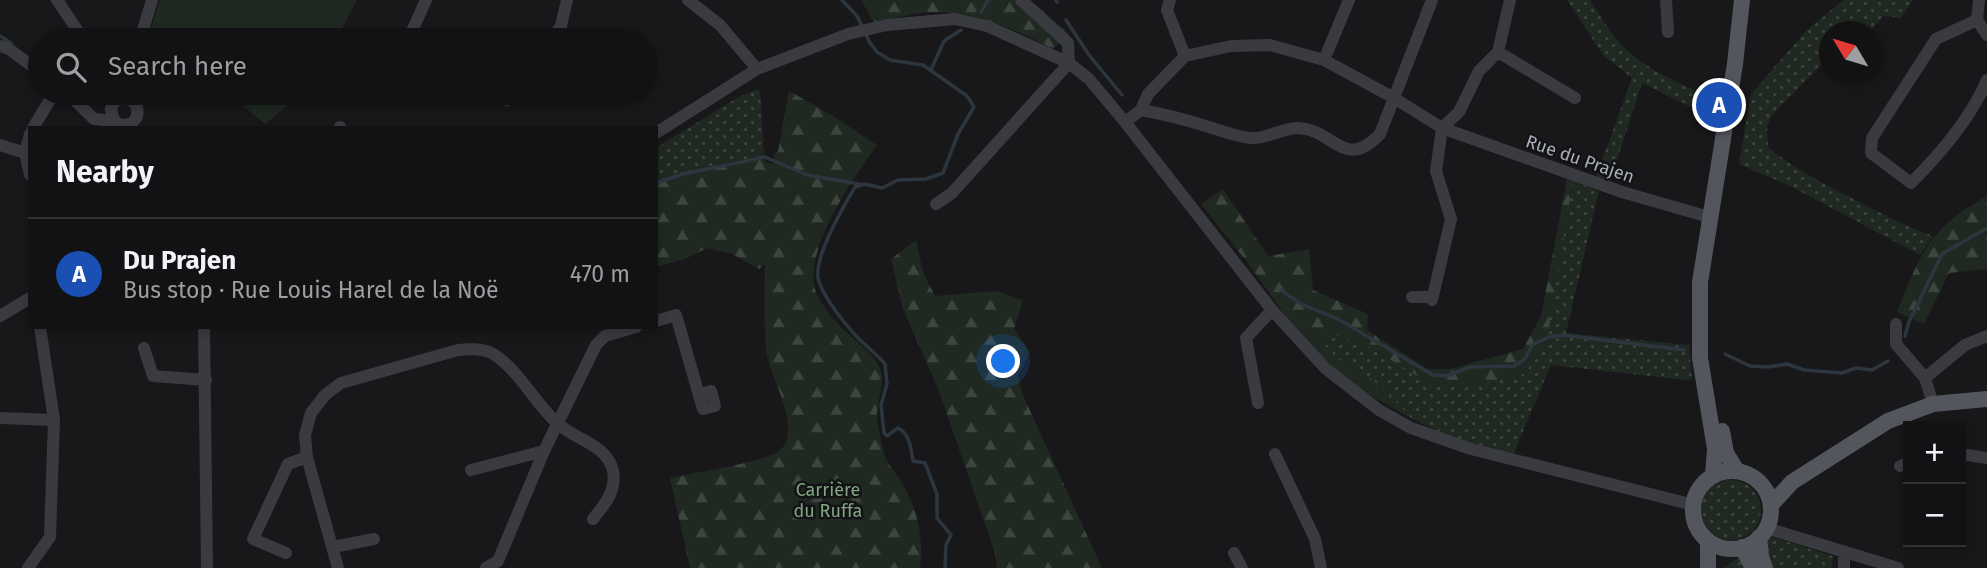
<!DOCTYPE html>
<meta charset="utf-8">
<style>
body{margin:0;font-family:"Fira Sans",sans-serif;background:#1f2022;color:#f1f3f6}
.controls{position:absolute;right:21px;bottom:21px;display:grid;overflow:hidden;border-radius:0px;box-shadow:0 4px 10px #0003}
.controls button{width:63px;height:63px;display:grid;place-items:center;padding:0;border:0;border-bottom:2px solid #313234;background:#121214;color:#f1f3f6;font:35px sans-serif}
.compass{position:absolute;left:1819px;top:21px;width:63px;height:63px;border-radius:50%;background:#121214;box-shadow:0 4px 10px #0003;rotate:308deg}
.you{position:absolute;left:1004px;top:362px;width:24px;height:24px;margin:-18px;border:5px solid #fff;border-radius:50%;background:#1a73e8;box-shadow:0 0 0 10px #1a73e833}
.badge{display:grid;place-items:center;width:46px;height:46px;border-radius:50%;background:#ea580c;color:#fff;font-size:23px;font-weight:700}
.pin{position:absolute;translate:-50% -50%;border:4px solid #fff;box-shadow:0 2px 7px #0006}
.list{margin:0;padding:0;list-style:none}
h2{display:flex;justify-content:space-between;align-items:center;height:91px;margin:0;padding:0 28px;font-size:30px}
h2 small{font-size:23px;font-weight:400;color:#9c9ea0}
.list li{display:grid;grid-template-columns:46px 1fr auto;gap:21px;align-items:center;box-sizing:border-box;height:112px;padding:0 28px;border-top:2px solid #313234}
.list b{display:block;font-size:26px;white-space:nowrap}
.list p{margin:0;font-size:23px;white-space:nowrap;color:#9c9ea0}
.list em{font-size:23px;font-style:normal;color:#9c9ea0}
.icon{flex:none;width:38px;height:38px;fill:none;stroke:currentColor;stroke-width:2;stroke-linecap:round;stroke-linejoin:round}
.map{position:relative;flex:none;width:1987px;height:568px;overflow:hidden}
.search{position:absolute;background:#121214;box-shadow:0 4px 10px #0003;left:28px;top:28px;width:630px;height:77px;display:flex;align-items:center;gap:18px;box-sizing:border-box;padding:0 24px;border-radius:38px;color:#9c9ea0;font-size:26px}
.panel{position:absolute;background:#121214;box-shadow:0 4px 10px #0003;left:28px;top:126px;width:630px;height:203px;border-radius:0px}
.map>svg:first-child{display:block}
</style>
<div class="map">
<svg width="1987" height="568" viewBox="0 0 1987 568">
<defs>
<pattern id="green-dots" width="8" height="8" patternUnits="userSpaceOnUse" patternTransform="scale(1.75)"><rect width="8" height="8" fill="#1f2821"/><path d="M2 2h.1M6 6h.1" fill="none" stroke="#3d453f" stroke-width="1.8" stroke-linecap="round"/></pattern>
<pattern id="forest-firs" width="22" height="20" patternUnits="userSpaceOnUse" patternTransform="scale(1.75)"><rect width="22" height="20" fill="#1f2821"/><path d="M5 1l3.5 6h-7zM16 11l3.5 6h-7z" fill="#3d453f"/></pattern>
</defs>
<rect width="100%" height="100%" fill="#18181a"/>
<path fill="url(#green-dots)" d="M1567,0h23c12,18 23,39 40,53 25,21 59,34 88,48l-3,18 -73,-36 -32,99 -14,-5 36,-99 -29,-23z
M1844,0h69l-12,18 -17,-2 -13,14 -42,2v25l-57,58 -5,12 1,20c29,25 63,40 97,58 22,11 44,23 68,31l-13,19 -128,-68 -53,-23 12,-70 56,-64z
M756,90l4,1 4,66 -34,5 -74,18v-32l84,-52z
M1573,181l26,10 -33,142 123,12 3,34 -7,1 -134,-15 -38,90 -59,-17 -42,-19 -31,-33 -40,-25 -14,-11 -6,-10 6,-7 44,15 60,36 93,-10 31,-92z
M1701 510a30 30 0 1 1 60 0a30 30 0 1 1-60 0Z
M1769,536l64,20 -1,12h-109z"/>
<path fill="url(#forest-firs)" d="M861,0h170l38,34 -16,15c-38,-20 -76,-37 -119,-37 -19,0 -41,7 -60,11z
M789,91l44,25 44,29c-23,32 -73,103 -62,144 2,8 8,16 13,23 14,20 38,33 51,54 8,15 -3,36 -2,52 1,10 4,22 6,32 3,13 11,20 18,31 16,26 23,57 19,87h-230l-20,-90c21,-5 95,-16 109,-27 26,-20 -11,-77 -13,-101 -2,-28 -1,-57 -1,-86l-6,5 -27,-15 -25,-6 -22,11 -29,8v-87l97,-22 11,-1 1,5 8,2 1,-9 4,-4z
M1567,179l6,2 -27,164 -22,29 -60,14 -33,-4 -60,-36 -43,-15 -6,7c13,24 40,30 60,47 11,10 20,22 30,32l-56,-32 -28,-22 -36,-40 -45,-63 -46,-58 22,-15 45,67 41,-7 4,41 55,24 -1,16 61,39h22l73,-20 18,-33z
M1987,196v73l-38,4 -25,51 -27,-12c24,-59 31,-83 90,-116z
M916,240l7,32 12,24 61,-5 27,9 -9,29 16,23 -12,23 4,18 80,175h-105l-2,-15 -56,-162 -36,-82 -12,-50z"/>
<path fill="#1f2821" d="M160,0h197l-21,40h-170l-15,-12z
M228,93h75l-38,31z"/>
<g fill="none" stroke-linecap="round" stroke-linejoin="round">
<path stroke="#2d363f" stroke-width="3.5" d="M842,0l15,16 13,27 7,9 13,8 33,5 44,31 7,11 -16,27 -15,39 -17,6 -28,1 -16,8 -17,-4 -10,3c-12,21 -40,67 -37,91 2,13 23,41 32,51 10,13 24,22 35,35l2,20 -6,21 3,28 3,3 11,-8c12,6 13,21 15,33l12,2 12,31v24l14,17 -5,10 -1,23
M1056,0l1,2
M981,12l7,-12
M1066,20l23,35 33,40
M0,36l11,7
M931,70l13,-29 17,-11
M656,183l27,-9 82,-17 42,18 52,9
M1281,290l20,14 37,15 95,56 13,1 24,-9 44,-1 11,-7 7,-14 17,-8 13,-2 122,15
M1905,336l4,-14 33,-68 45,-26
M1725,354l25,12 18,1 19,-3 17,6 38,3 14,-5 16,2 16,-9"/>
<path stroke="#3a3b41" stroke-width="12" d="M57,0l27,40
M688,0l32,25 37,44
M1021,0l47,43 1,20
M1170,0l-3,10 18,46
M1666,0l2,32
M1979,0l-2,20 10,15
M1977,20l-41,19 -64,99 -1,15 40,30c29,-29 60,-65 76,-103
M140,40l12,-40
M408,40l18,-40
M551,40l10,-14 6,-26
M0,46l9,3 31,23
M1498,52l77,46
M1324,60l25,-60
M67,93l27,26 20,2 8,4 9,-1c8,-7 9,-15 2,-23l-10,-3 -8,3 -4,8 3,12
M494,93l13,7 5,-7
M1141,110l7,-16 37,-38 46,-10 39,-1 54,15 70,38 48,30 180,64 87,25
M1125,122l16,-12c23,4 46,10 68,17 13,4 28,10 42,11 16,1 31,-10 47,-10 36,1 46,44 82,6l52,-134
M340,127l1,1
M33,128l21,-35
M656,133l101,-64 91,-35 39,-9 68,-6 32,7 82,37 20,16 36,43 147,188 54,59 53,41 32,18 60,21 223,56
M30,134l-5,19 5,22
M0,145l25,8
M936,204l16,-11 117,-130
M1412,297h20
M1432,300l19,-81 -15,-48 6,-43 17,-16 20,-41 19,-19 12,-52
M0,316l30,-18
M656,321l20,-6 27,94 12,-3 -4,-15 -12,4
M1896,324v20l29,34 8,26
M204,327l3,241
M144,348l9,28 53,4
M1925,378l40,-33 22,-9
M1258,403l-12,-65 26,-28
M0,418l54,2
M1275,454l40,85 6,29
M1961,454l26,4
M1900,466l8,-3
M471,470l73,-19
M1766,528l132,40
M333,547l41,-8
M286,553l-33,-14 35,-75 19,-7
M1234,553l8,15
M28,568l22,-31 4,-117 -14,-93
M338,568l-31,-111 -2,-22 6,-22 14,-18 16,-12 117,-33c13,-1 26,-2 37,5 25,17 40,48 62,68 18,17 50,21 56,48 4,20 -9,34 -20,48
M486,568l12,-7 46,-110 52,-106 9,-9 31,-9
M1844,568v-15"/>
<path stroke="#54565e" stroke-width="16" d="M1722,431l4,22 11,18
M1693 510a39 39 0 1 1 78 0a39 39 0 1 1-78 0Z
M1713,476l2,-27 -15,-91v-76l35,-218 7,-64
M1771,505l21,-23 96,-61 45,-17 54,-5
M1759,537l2,20 4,11
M1742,547l11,21
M1708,568v-26"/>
</g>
<g text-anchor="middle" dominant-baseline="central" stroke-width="5" stroke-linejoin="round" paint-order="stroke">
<g font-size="18" fill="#a9aeba" stroke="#131315">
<text transform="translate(1580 159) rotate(19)">Rue du Prajen</text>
</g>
<g font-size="18" fill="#80a682" stroke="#131315">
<text x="828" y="490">Carrière<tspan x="828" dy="21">du Ruffa</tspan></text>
</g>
</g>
</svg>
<div class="controls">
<button>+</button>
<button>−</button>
</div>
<svg class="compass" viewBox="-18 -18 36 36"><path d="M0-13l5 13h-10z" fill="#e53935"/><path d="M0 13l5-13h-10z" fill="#9c9ea0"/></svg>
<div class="you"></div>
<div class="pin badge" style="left:1719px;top:105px;background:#1a4fb4">A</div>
<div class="search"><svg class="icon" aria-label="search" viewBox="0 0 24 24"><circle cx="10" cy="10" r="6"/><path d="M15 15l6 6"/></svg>Search here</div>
<section class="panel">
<h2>Nearby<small></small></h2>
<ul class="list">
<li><span class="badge" style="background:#1a4fb4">A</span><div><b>Du Prajen</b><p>Bus stop · Rue Louis Harel de la Noë</p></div><em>470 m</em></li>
</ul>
</section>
</div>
